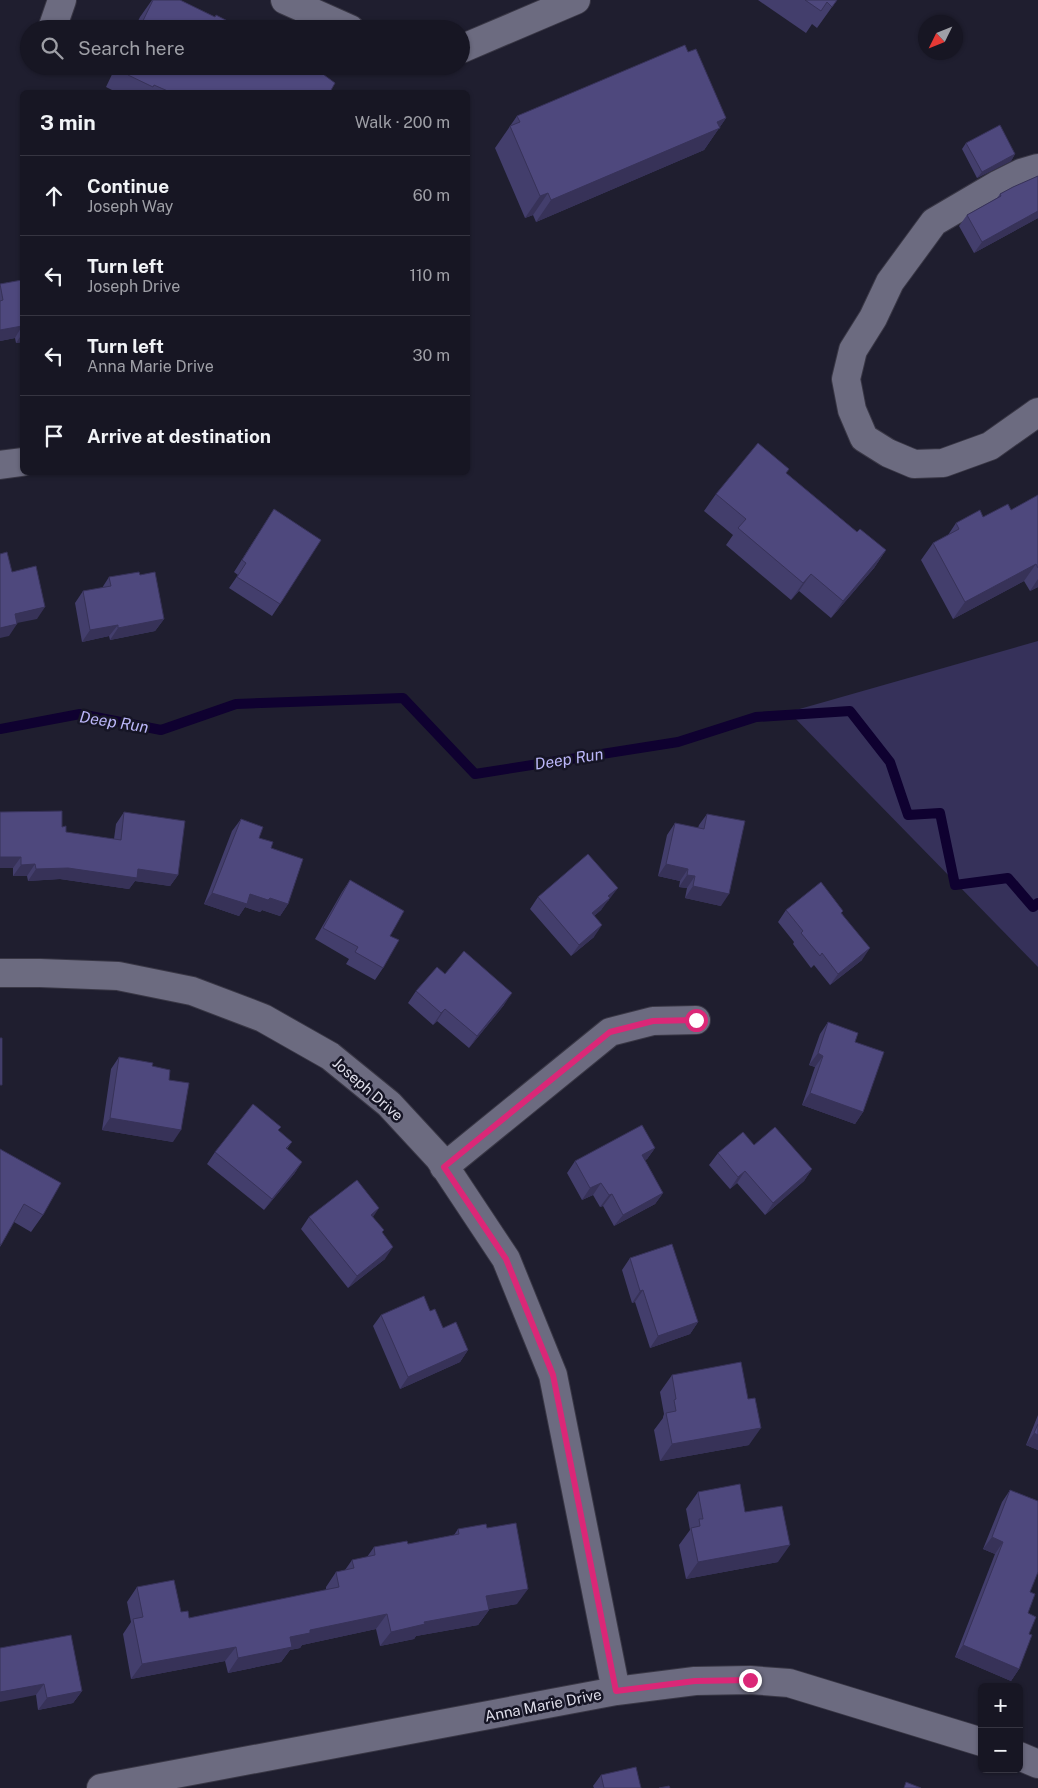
<!DOCTYPE html>
<meta charset="utf-8">
<style>
body{margin:0;font-family:"Public Sans",sans-serif;background:#242330;color:#f1f3f6}
.controls{position:absolute;right:15px;bottom:15px;display:grid;overflow:hidden;border-radius:8px;box-shadow:0 1px 4px #0004}
.controls button{width:45px;height:45px;display:grid;place-items:center;padding:0;border:0;border-bottom:1px solid #363541;background:#171623;color:#f1f3f6;font:25px sans-serif}
.compass{position:absolute;left:918px;top:15px;width:45px;height:45px;border-radius:50%;background:#171623;box-shadow:0 1px 4px #0004;rotate:227deg}
.stop{position:absolute;width:15px;height:15px;margin:-11px;border:4px solid #db2777;border-radius:50%;background:#fff}
.stop.end{background:#db2777;border-color:#fff;box-shadow:0 1px 5px #0008}
.list{margin:0;padding:0;list-style:none}
h2{display:flex;justify-content:space-between;align-items:center;height:65px;margin:0;padding:0 20px;font-size:21px}
h2 small{font-size:16px;font-weight:400;color:#9e9fa6}
.list li{display:grid;grid-template-columns:32px 1fr auto;gap:15px;align-items:center;box-sizing:border-box;height:80px;padding:0 20px;border-top:1px solid #363541}
.list b{display:block;font-size:19px;white-space:nowrap}
.list p{margin:0;font-size:16px;white-space:nowrap;color:#9e9fa6}
.list em{font-size:16px;font-style:normal;color:#9e9fa6}
.icon{flex:none;width:28px;height:28px;fill:none;stroke:currentColor;stroke-width:2;stroke-linecap:round;stroke-linejoin:round}
.map{position:relative;flex:none;width:1038px;height:1788px;overflow:hidden}
.search{position:absolute;background:#171623;box-shadow:0 1px 4px #0004;left:20px;top:20px;width:450px;height:55px;display:flex;align-items:center;gap:12px;box-sizing:border-box;padding:0 18px;border-radius:28px;color:#9e9fa6;font-size:19px}
.panel{position:absolute;background:#171623;box-shadow:0 1px 4px #0004;left:20px;top:90px;width:450px;height:385px;border-radius:8px}
.map>svg:first-child{display:block}
</style>
<div class="map">
<svg width="1038" height="1788" viewBox="0 0 1038 1788">
<rect width="100%" height="100%" fill="#1f1e2f"/>
<path fill="#36315a" d="M1038,641v326l-249,-255z"/>
<g fill="none" stroke-linecap="round" stroke-linejoin="round">
<path stroke="#0f0130" stroke-width="10" d="M0,729l80,-15 81,16 75,-26 167,-6 72,76 203,-32 78,-25 94,-6 40,51 18,53 32,-2 15,72 53,-7 25,29 5,-4"/>
<g stroke="#393745" stroke-width="30">
<path id="minor" d="M285,0l65,29
M52,29l10,-29
M461,49l115,-49
M1038,168l-17,5 -24,12 -63,37 -44,60 -17,36 -20,32 -7,29 6,31 12,28 24,15 26,11 29,-1 47,-17 48,-34
M0,465l22,-3
M0,973h40l78,3 74,15 71,27 67,38 59,48 50,54 67,101 47,116 63,316
M444,1167l166,-135 43,-11 43,-1
M1019,1756l19,8
M101,1788l515,-97 79,-10 55,-1 39,3 193,59"/>
</g>
<use href="#minor" stroke="#6c6b80" stroke-width="28"/>
</g>
<path fill="#433e6c" d="M152,0h28l35,17 28,12h-109l6,-12z
M758,0h79l-20,28 -5,-4 -6,9z
M688,52l38,66 -22,32 -168,72 -3,-7 -8,3 -30,-70 22,-32z
M116,66h196l18,26h-215h1l-10,-5z
M966,143l49,11 -4,7 -34,17 -15,-29z
M1038,176v42l-64,35 -15,-27 8,-11 30,-17 3,-4z
M22,280v62l-6,1 -1,-5 -15,3v-57z
M786,473l71,59 29,18 -12,18 -43,50 -32,-27 -8,9 -65,-55 7,-10 -29,-24 12,-17z
M1038,495v92l-8,4 -6,-10 -71,38 -32,-59 12,-17 15,-8 8,-12 27,-6 28,-7z
M274,509l6,95 -8,12 -43,-28 9,-13 -4,-3z
M140,575l24,44 -9,12 -45,9 -1,-4 -27,6 -7,-39 8,-12 19,-3 7,-11z
M124,812l54,63 -8,11 -35,-5 -6,8 -69,-10 -32,2 -1,-5h-14v-8h-13l62,-41 4,5 48,7 2,-15z
M707,814l14,92 -36,-8 2,-10 -8,-1 1,-6 -22,-5 9,-41 8,-12 23,5 1,-3z
M241,819l18,19 12,10 17,56 -8,12 -18,-6 -2,2 -15,-5 -6,9 -35,-12 28,-73z
M350,880l40,56 -7,32 -8,12 -29,-16 3,-5 -34,-20 27,-47z
M538,897l71,3 -3,2 -5,8 -7,6v21l-23,19 -41,-47z
M786,910l56,3 20,47 -32,25 -16,-20 -3,3 -18,-24 1,-2 -16,-20z
M416,991l88,14 -35,43 -32,-27 -4,4 -25,-22z
M828,1022l35,90 -8,12 -53,-19 13,-38 -6,-2 11,-31z
M119,1057l33,9 17,14 4,62 -71,-12 9,-61z
M278,1131l14,11 -5,7 15,13 -8,12 -30,36 -57,-46 8,-12z
M754,1145l58,24 -8,12 -39,34 -28,-32 -7,6 -21,-24 9,-12z
M655,1148l-8,11 -2,1 18,33 -8,11 -41,22 -11,-20 -3,1 -7,-12 -11,5 -15,-27 8,-12z
M0,1149l43,66 -12,17 -17,-10 -14,25z
M309,1217h64l9,15 3,27 -37,29 -47,-59z
M630,1258l68,64 -8,12 -40,14 -15,-46 -3,1 -10,-33z
M430,1311l13,17 25,22 -8,12 -60,27 -27,-63 8,-11z
M672,1375l77,70 -89,16 -6,-31 9,-12v-1l1,-3 -4,-22z
M1038,1415v35l-12,-5z
M1010,1490l20,102 -2,21 1,21 -10,35 -8,12 -56,-24 40,-103 -12,-5 19,-47z
M698,1492l47,20 33,50 -92,17 -7,-34 11,-15 -4,-21z
M487,1528l30,76 -28,5v1l-11,15 -62,11 -2,3 -34,7 -4,-17 -74,16 -2,3 -10,2 -9,12 -53,11 -3,-12 -94,18 -8,-45 8,-12 -4,-20 10,-15 52,31 137,-28v-3l10,-15 9,-2 7,-10 15,-3 7,-10 34,-3 46,-9 4,-6z
M0,1648l82,43 -9,12 -35,7 -2,-15z
M601,1775l40,13h-47l-1,-2z"/>
<path fill="#373258" d="M726,118l-22,32 -168,72 15,-22z
M1015,154l-4,7 -34,17 5,-6z
M548,193l-15,22 -8,3 15,-22z
M1038,211v7l-64,35 8,-11z
M22,326l-7,12 -15,3v-11z
M22,334v8l-6,1z
M886,550l-12,18 -43,50 12,-17z
M1036,564l-12,17 -71,38 12,-17z
M811,574l-12,17 -8,9 12,-17z
M1038,579v8l-8,4z
M45,607l-8,12 -30,6 8,-11z
M164,619l-9,12 -45,9 8,-12z
M17,624l-8,12 -9,2v-10z
M118,625l-9,11 -27,6 8,-12z
M0,857h21l-8,11h-13z
M35,864l-8,12h-14l8,-11z
M666,864l22,5 -8,12 -22,-5z
M68,868l70,1 40,6 -8,11 -35,-5 -6,8 -69,-10 -32,2 8,-12z
M687,875l8,1 -8,12 -8,-1z
M693,886l36,8 -8,12 -36,-8z
M618,888l-17,22 -18,15 9,-12 16,-17z
M212,893l38,1 20,4 18,6 -8,12 -18,-6 -2,2 -15,-5 -6,9 -35,-12z
M602,925l-8,12 -23,19 8,-11z
M870,948l-8,12 -32,25 8,-11z
M512,993l-8,12 -35,43 8,-12z
M445,1009l-8,12 -4,4 8,-12z
M818,1053l5,3 -8,11 -6,-2z
M810,1093l53,19 -8,12 -53,-19z
M110,1118l71,12 -8,12 -71,-12z
M655,1148l-8,11 -13,8 8,-12z
M302,1162l-8,12 -30,36 8,-11z
M812,1169l-8,12 -39,34 8,-12z
M745,1171l-8,12 -7,6 8,-12z
M601,1183l-8,12 -11,5 8,-12z
M663,1193l-8,11 -41,22 9,-11z
M612,1194l-9,12 -3,1 9,-12z
M379,1208l-8,12v-5z
M393,1247l-8,12 -37,29 9,-12z
M643,1290l-8,12 -3,1 8,-12z
M698,1322l-8,12 -40,14 8,-12z
M468,1350l-8,12 -60,27 8,-12z
M761,1428l-12,17 -89,16 12,-17z
M1034,1433l4,2v15l-12,-5z
M992,1537l11,5 -8,12 -12,-5z
M790,1545l-12,17 -92,17 12,-17z
M528,1589l-11,15 -41,7 10,-15z
M489,1610l-11,15 -62,11 -2,3 -34,7 11,-14 33,-10z
M387,1614l-11,15 -74,16 -2,3 -10,2 -9,12 -53,11 10,-15 52,-21 20,-7z
M963,1645l56,24 -8,12 -56,-24z
M236,1647l-11,14 -94,18 11,-15z
M44,1684l-8,11 -36,7v-10z
M82,1691l-9,12 -35,7 9,-12z"/>
<path fill="#4e487d" stroke="#373258" d="M153,0h27l35,17 1,-2 27,14h-104z
M805,0h32l-5,7 -5,-5 -6,9z
M685,45l3,7 8,-3 30,69 -9,4 3,6 -169,72 -3,-7 -8,3 -30,-70 10,-4 -3,-6z
M123,66h189l23,17 -5,9h-160l-16,-7 -1,2 -25,-12 3,-5z
M1000,125l15,29 -33,18 -16,-29z
M1038,176v35l-56,31 -15,-27 34,-19 -1,-2 13,-7z
M22,280v46l-22,4v-29l3,-1 -3,-16z
M758,443l31,26 -3,4 71,59 3,-3 26,21 -43,51 -32,-27 -8,9 -65,-55 8,-9 -30,-25z
M1038,495v73l-2,-4 -71,38 -32,-59 26,-14 -3,-6 24,-13 3,7 25,-13 3,6z
M274,509l47,31 -41,64 -43,-27 9,-14 -4,-3z
M7,552l5,20 24,-6 9,41 -30,7 2,10 -17,4v-74z
M139,572l1,3 15,-3 9,47 -46,9v-3l-28,5 -7,-39 28,-5 -2,-9z
M62,811v16l4,-1v6l55,8 3,-28 61,9 -7,54 -40,-6 -1,9 -69,-10 -32,1 -1,-5 -14,1v-8h-21v-45z
M707,814l38,7 -16,73 -36,-8 2,-10 -8,-1 1,-6 -22,-5 9,-41 29,6z
M241,819l22,8 -4,11 14,4 -2,6 32,11 -15,45 -18,-6 -2,2 -18,-6 -3,10 -35,-11z
M588,854l30,34 -10,8 2,2 -18,15 10,12 -23,20 -41,-48z
M350,880l54,31 -14,25 9,4 -16,28 -28,-16 3,-5 -35,-19z
M821,882l22,29 -2,2 29,35 -32,26 -16,-21 -2,3 -19,-23 2,-2 -17,-21z
M464,951l48,42 -35,43 -32,-27 -4,4 -25,-22 21,-24 8,7z
M828,1022l30,11 -3,9 29,10 -21,60 -53,-19 13,-37 -5,-3z
M0,1038h2v47h-2z
M119,1057l34,6 -1,3 18,4 -1,10 20,3 -8,47 -71,-12z
M253,1104l28,23 -3,3 14,12 -6,6 16,14 -30,37 -57,-47z
M642,1125l13,23 -13,7 21,38 -40,22 -11,-21 -3,1 -8,-12 -11,5 -15,-27z
M775,1127l37,42 -39,34 -28,-32 -7,6 -20,-24 25,-21 11,13z
M0,1149l61,34 -18,32 -19,-11 -23,41 -1,-1z
M357,1180l22,28 -8,7 13,15 -2,2 11,15 -36,29 -48,-59z
M672,1244l26,78 -40,14 -15,-46 -3,1 -10,-33z
M424,1296l6,15 5,-2 8,19 13,-6 12,28 -60,27 -27,-62z
M741,1362l7,37 7,-1 6,30 -89,16 -6,-31 10,-2 -2,-11 2,-1 -4,-24z
M1038,1424v11l-4,-2z
M740,1484l5,28 37,-6 8,39 -92,17 -7,-34 9,-2 -1,-7h4l-5,-27z
M1010,1490l28,11v71l-8,20 5,2 -7,19 8,4 -7,17 3,1 -13,34 -56,-24 40,-103 -11,-5z
M516,1523l12,66 -42,7 3,14 -65,12 1,2 -34,8 -4,-18 -77,16v3l-20,4 2,10 -54,11 -2,-11 -94,17 -9,-45 10,-2 -6,-30 37,-7 7,32 7,-1 1,7 150,-31 -3,-15 18,-4 -2,-8 23,-5 -1,-8 33,-6 1,3 51,-10 -1,-5 28,-5 1,4z
M71,1635l11,56 -35,7 -3,-14 -44,8v-44z
M636,1767l5,21h-37l-3,-13z
M906,1782l15,6h-17z
M669,1786l1,2h-11z"/>
<g fill="none" stroke-linecap="round" stroke-linejoin="round">
<path stroke="#db2777" stroke-width="6" d="M696,1020l-43,1 -43,11 -166,135 62,92 47,116 63,316 79,-10 55,-1"/>
</g>
<g text-anchor="middle" dominant-baseline="central" stroke-width="5" stroke-linejoin="round" paint-order="stroke">
<g font-size="15" fill="#dedde9" stroke="#161525">
<text transform="translate(368 1089) rotate(41)">Joseph Drive</text>
<text transform="translate(543 1705) rotate(-11)">Anna Marie Drive</text>
</g>
<g font-size="16" font-style="italic" fill="#bbb6f8" stroke="#161525">
<text transform="translate(114 722) rotate(9)">Deep Run</text>
<text transform="translate(569 759) rotate(-9)">Deep Run</text>
</g>
</g>
</svg>
<div class="controls">
<button>+</button>
<button>−</button>
</div>
<svg class="compass" viewBox="-18 -18 36 36"><path d="M0-13l5 13h-10z" fill="#e53935"/><path d="M0 13l5-13h-10z" fill="#9e9fa6"/></svg>
<div class="stop" style="left:696px;top:1020px"></div>
<div class="stop end" style="left:750px;top:1680px"></div>
<div class="search"><svg class="icon" aria-label="search" viewBox="0 0 24 24"><circle cx="10" cy="10" r="6"/><path d="M15 15l6 6"/></svg>Search here</div>
<section class="panel">
<h2>3 min<small>Walk · 200 m</small></h2>
<ul class="list">
<li><svg class="icon" aria-label="ahead" viewBox="0 0 24 24"><path d="M12 20V5M6 11l6-6 6 6"/></svg><div><b>Continue</b><p>Joseph Way</p></div><em>60 m</em></li>
<li><svg class="icon" aria-label="left" viewBox="0 0 24 24"><path d="M17 20v-9H6M10 6l-5 5 5 5"/></svg><div><b>Turn left</b><p>Joseph Drive</p></div><em>110 m</em></li>
<li><svg class="icon" aria-label="left" viewBox="0 0 24 24"><path d="M17 20v-9H6M10 6l-5 5 5 5"/></svg><div><b>Turn left</b><p>Anna Marie Drive</p></div><em>30 m</em></li>
<li><svg class="icon" aria-label="arrive" viewBox="0 0 24 24"><path d="M6 21V4h12l-3 4 3 4H6"/></svg><div><b>Arrive at destination</b></div></li>
</ul>
</section>
</div>
